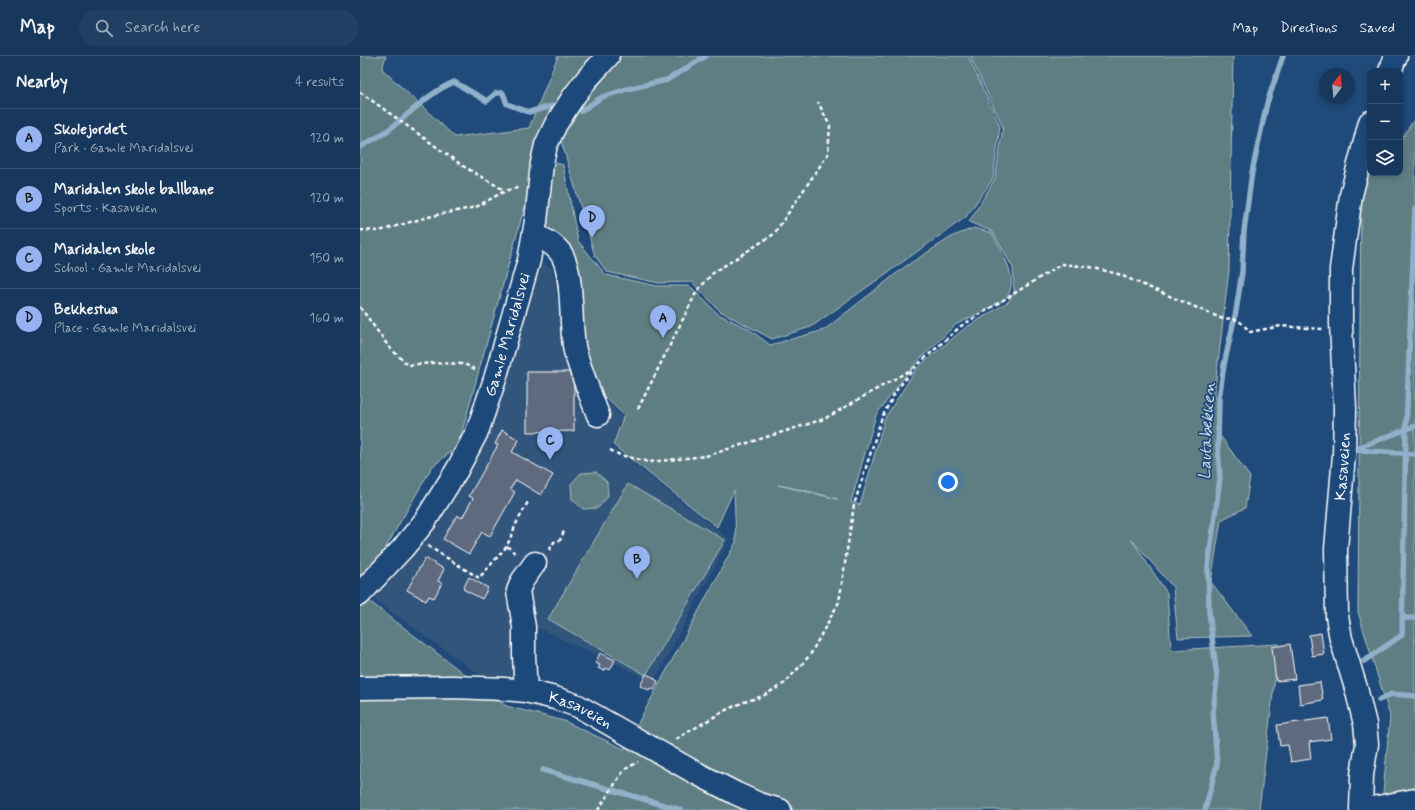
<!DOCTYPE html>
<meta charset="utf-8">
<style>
body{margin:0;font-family:Mynerve,sans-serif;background:#203f62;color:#f1f3f6}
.controls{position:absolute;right:12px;top:12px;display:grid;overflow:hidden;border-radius:8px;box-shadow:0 2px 6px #0003}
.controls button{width:36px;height:36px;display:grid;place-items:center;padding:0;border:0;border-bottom:1px solid #365272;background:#17385c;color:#f1f3f6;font:20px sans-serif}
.compass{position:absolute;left:959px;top:12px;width:36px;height:36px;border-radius:50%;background:#17385c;box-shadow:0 2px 6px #0003;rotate:16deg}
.you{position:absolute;left:588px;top:426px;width:14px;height:14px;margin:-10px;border:3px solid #fff;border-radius:50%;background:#1a73e8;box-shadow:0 0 0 6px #1a73e833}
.badge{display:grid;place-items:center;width:26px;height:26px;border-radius:50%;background:#95b2f1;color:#111;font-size:13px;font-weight:700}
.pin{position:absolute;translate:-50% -33px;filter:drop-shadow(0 1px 2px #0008)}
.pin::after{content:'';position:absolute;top:21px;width:14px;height:12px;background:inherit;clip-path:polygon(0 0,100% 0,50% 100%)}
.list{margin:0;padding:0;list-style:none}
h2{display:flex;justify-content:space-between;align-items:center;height:52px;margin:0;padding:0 16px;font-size:17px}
h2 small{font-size:13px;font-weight:400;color:#9eacbb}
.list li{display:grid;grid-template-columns:26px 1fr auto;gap:12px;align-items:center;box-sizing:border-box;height:60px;padding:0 16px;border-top:1px solid #365272}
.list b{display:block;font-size:15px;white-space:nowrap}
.list p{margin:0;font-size:13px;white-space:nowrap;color:#9eacbb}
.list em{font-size:13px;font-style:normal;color:#9eacbb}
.icon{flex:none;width:22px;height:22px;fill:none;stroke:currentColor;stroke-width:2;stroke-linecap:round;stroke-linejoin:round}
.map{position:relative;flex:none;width:1055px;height:754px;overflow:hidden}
header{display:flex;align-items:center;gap:24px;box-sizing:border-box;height:56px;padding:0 20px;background:#17385c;border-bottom:1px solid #365272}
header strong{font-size:19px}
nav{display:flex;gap:22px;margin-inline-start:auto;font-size:14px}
.search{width:280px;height:36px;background:#203f62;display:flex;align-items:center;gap:10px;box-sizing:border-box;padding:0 14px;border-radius:22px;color:#9eacbb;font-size:15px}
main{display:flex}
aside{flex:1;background:#17385c}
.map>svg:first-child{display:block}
</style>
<header>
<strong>Map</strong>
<div class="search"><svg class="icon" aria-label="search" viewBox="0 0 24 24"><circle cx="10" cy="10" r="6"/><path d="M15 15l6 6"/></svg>Search here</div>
<nav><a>Map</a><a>Directions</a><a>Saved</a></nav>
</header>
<main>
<aside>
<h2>Nearby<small>4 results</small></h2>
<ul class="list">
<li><span class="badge">A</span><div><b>Skolejordet</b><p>Park · Gamle Maridalsvei</p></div><em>120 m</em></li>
<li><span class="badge">B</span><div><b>Maridalen skole ballbane</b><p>Sports · Kasaveien</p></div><em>120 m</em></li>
<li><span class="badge">C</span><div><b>Maridalen skole</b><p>School · Gamle Maridalsvei</p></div><em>150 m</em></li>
<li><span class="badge">D</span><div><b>Bekkestua</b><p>Place · Gamle Maridalsvei</p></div><em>160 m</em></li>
</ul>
</aside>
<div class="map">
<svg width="1055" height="754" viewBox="0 0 1055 754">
<rect width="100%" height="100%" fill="#1f4a7a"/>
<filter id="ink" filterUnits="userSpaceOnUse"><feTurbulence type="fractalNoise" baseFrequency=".025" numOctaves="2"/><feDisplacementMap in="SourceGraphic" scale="8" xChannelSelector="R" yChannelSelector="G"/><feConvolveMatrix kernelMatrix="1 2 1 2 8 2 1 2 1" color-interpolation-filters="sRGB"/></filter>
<g filter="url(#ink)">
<path fill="#32547c" d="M167,202l25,10 15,96 55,52 -11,30 118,93 -75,143 -118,-55 -27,58 -17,-1 -128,-92 99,-118z"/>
<path fill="#5e7e83" stroke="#aebec1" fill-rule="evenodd" d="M0,0h26l-4,13 73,68 74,-9 29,-72h45l-56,70 -89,320 -26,21 -53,92 -19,16z
M257,0h351l32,70 -7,53 -27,38 -155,110 -39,12 -52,-28 -28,-29 -33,1 -52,-11 -12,-16 -37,-126 42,-47z
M610,0h263l-4,214 -14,118 1,42 34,47 -5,31 -24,12 -10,62 41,54 -74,2 -5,-51 -42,-48 36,54 4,57 108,-6 -20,166h-899v-216l146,112 58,15 60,28 112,-207 -2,-52 -17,37 -104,-82 11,-30 -56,-52 -13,-95 -25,-53 15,-55 18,5 15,76 28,34 51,11h33l28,28 31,15 21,16 54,-15 82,-64 47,-30 21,-8 18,5c10,20 31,50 11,68l-48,24 -42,41 -37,49 -25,87 9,3 25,-87 31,-49 49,-41 43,-26 6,-10 -1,-24 -20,-36 -24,-10 26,-43 8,-52zM418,429l30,6 30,8h-1z
M1055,62v679l-33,7 8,-88 -32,-104 3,-430 10,-9h29v-32z
M236,416l11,10 1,14 -10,12 -15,1 -11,-10 -1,-15 10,-11z
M268,428l97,56 -79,135 -98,-56z"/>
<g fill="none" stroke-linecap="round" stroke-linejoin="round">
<path stroke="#91b0c9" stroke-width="5.5" d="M221,55l21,-14 25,-8 40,-9 39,-24
M0,91c9,-5 18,-10 27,-16 22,-16 41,-38 67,-49l33,19 9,-8h7l4,11 22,8 24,-6
M992,394l63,-24
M994,394l61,4
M1042,562h13
M1004,605l38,-26 4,-206 9,-220
M1019,644l13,-6 23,2
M183,714l138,40
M845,754l12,-46 -4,-52 4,-34 -8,-66 -1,-45 12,-89 -2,-31 1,-49 5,-33 12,-54 6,-39 2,-41 8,-59 15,-69 16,-47"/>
</g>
<path fill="#5f6b7f" stroke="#fff" d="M167,316h47v59l-47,1z
M142,374l17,10 -7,12 41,23 -12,20 -25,-15 -6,9 5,3 -25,44 -8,-4 -13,22 -26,-15 14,-24 5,3 11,-20 -4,-2 29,-51 -3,-1z
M65,502l19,11 -6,12 4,2 -8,15 -5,-2 -3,5 -19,-11z
M109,521l19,11 -6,11 -19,-10z
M961,577l3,21 -12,2 -3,-21z
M930,588l5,35 -19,2 -4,-34z
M240,597l15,7 -5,10 -4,-2 -2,3 -6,-3 2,-3 -5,-2z
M286,618l9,4 -1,1 4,2 -4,9 -4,-2 -1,2 -9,-4z
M960,626l3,18 -23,4 -2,-19z
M968,662l3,21 -22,3 2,17 -20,3 -3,-17 -8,1 -3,-21z"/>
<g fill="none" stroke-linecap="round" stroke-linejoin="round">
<g stroke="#fff" stroke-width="25">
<g id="minor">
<path d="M1030,15l6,-15"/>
<path d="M174,179c10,4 19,8 26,17 15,20 9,73 15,99 6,21 15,43 23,64"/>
<path id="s1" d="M0,538l43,-46 22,-27 32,-51 20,-38 18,-53 34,-119 7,-39 6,-58 4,-18 10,-21 18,-28 13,-17 21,-23"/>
<path id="s2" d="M0,632l94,-1 50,2 22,2 29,7 23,8 116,66 41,21 24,11 21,6"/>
<path d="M166,635l-2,-35v-29l-6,-36 4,-10 13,-18"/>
<path id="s3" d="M1001,754l1,-35 5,-31 -2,-20 -9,-36 -15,-49 -4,-23 -1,-67 8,-94 1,-46 -4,-85v-55l10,-74 19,-73"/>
<path d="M1002,754l53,-10"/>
</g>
</g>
<path stroke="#fff" stroke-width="2.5" stroke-dasharray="4 3" stroke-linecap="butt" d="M0,36l103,74 41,24
M0,174l19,1 49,-14 48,-10 29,-16 15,-4
M0,251l29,40 19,18 25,-2 31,1 13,6
M278,353l59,-118 16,-18 61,-39 54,-80 2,-28 -12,-24
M250,394l10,5 29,7 57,-6 118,-37 88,-50
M68,490l51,32 28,-32 9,-22 13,-24
M147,490l10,9
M189,494l5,-8 6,-2 5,-11
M316,683l50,-29 18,-8 19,-6 22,-13 25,-28 29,-53 15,-97 28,-88 14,-26 18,-23 47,-42 101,-62 28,3 28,7 105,45c15,-2 18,3 27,13l31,-6 42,3
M238,754l26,-40 14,-8"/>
<use href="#minor" stroke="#1f4a7a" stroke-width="22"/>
</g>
</g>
<g text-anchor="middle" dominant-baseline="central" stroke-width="3.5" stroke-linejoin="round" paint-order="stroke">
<g font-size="16" fill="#fff" stroke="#1f4a7a">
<text stroke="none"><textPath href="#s1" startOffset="303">Gamle Maridalsvei</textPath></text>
<text stroke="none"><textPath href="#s3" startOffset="348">Kasaveien</textPath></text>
<text stroke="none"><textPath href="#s2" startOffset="224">Kasaveien</textPath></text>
</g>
<g font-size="17" font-style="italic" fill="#d1dee8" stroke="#1f4a7a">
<text transform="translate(847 375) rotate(-87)">Lautabekken</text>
</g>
</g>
</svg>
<div class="controls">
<button>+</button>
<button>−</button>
<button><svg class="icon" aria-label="layers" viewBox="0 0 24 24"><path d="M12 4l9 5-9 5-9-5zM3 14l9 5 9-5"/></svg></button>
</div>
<svg class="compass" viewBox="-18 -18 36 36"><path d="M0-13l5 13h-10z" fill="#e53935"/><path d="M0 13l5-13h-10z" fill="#9eacbb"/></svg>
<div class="you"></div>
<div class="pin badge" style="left:303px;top:282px">A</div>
<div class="pin badge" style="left:277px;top:523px">B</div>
<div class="pin badge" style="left:190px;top:404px">C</div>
<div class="pin badge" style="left:232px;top:182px">D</div>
</div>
</main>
